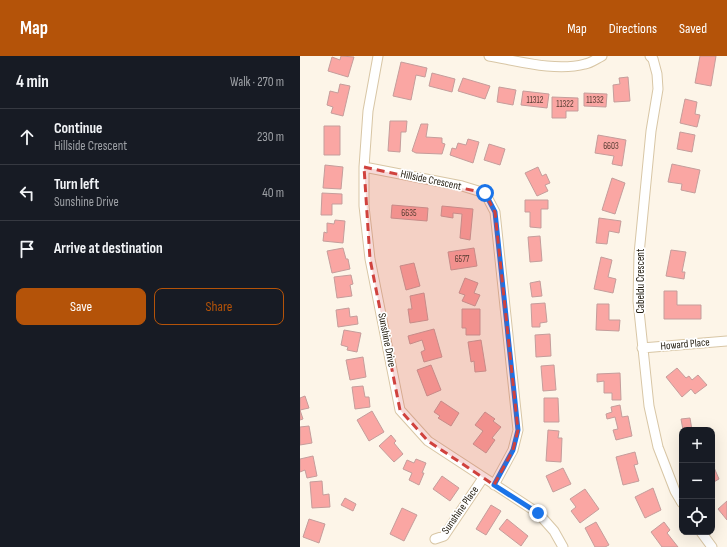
<!DOCTYPE html>
<meta charset="utf-8">
<style>
body{margin:0;font-family:"Sofia Sans Condensed",sans-serif;background:#20242c;color:#f1f3f6}
.controls{position:absolute;right:12px;bottom:12px;display:grid;overflow:hidden;border-radius:8px;box-shadow:0 4px 16px #0002}
.controls button{width:36px;height:36px;display:grid;place-items:center;padding:0;border:0;border-bottom:1px solid #363941;background:#171b24;color:#f1f3f6;font:20px sans-serif}
.stop{position:absolute;width:12px;height:12px;margin:-9px;border:3px solid #1a73e8;border-radius:50%;background:#fff}
.stop.end{background:#1a73e8;border-color:#fff;box-shadow:0 1px 4px #0008}
.list{margin:0;padding:0;list-style:none}
h2{display:flex;justify-content:space-between;align-items:center;height:52px;margin:0;padding:0 16px;font-size:17px}
h2 small{font-size:13px;font-weight:400;color:#9ea1a6}
.list li{display:grid;grid-template-columns:26px 1fr auto;gap:12px;align-items:center;box-sizing:border-box;height:56px;padding:0 16px;border-top:1px solid #363941}
.list b{display:block;font-size:15px;white-space:nowrap}
.list p{margin:0;font-size:13px;white-space:nowrap;color:#9ea1a6}
.list em{font-size:13px;font-style:normal;color:#9ea1a6}
.actions{display:flex;gap:8px;padding:12px 16px}
.actions a{flex:1;padding:9px 0;border:1px solid #b45309;border-radius:8px;text-align:center;font-size:14px;color:#b45309}
.actions .main{background:#b45309;color:#fff}
.icon{flex:none;width:22px;height:22px;fill:none;stroke:currentColor;stroke-width:2;stroke-linecap:round;stroke-linejoin:round}
.map{position:relative;flex:none;width:427px;height:491px;overflow:hidden}
header{display:flex;align-items:center;gap:24px;box-sizing:border-box;height:56px;padding:0 20px;background:#b45309;color:#fff}
header strong{font-size:19px}
nav{display:flex;gap:22px;margin-inline-start:auto;font-size:14px}
main{display:flex}
aside{flex:1;background:#171b24}
.map>svg:first-child{display:block}
</style>
<header>
<strong>Map</strong>
<nav><a>Map</a><a>Directions</a><a>Saved</a></nav>
</header>
<main>
<aside>
<h2>4 min<small>Walk · 270 m</small></h2>
<ul class="list">
<li><svg class="icon" aria-label="ahead" viewBox="0 0 24 24"><path d="M12 20V5M6 11l6-6 6 6"/></svg><div><b>Continue</b><p>Hillside Crescent</p></div><em>230 m</em></li>
<li><svg class="icon" aria-label="left" viewBox="0 0 24 24"><path d="M17 20v-9H6M10 6l-5 5 5 5"/></svg><div><b>Turn left</b><p>Sunshine Drive</p></div><em>40 m</em></li>
<li><svg class="icon" aria-label="arrive" viewBox="0 0 24 24"><path d="M6 21V4h12l-3 4 3 4H6"/></svg><div><b>Arrive at destination</b></div></li>
</ul>
<div class="actions"><a class="main">Save</a><a>Share</a></div>
</aside>
<div class="map">
<svg width="427" height="491" viewBox="0 0 427 491">
<rect width="100%" height="100%" fill="#fdf5e8"/>
<path fill="#faa6a3" stroke="#c59d9b" d="M41,0l13,1 -6,20 -20,-6 4,-14 8,3z
M400,0h16l-5,30 -16,-3z
M101,6l26,6 -2,9 -9,-2 -5,25 -18,-4z
M132,17l23,6 -3,13 -23,-6z
M328,21l2,24 -16,1 -1,-17 7,-1 -1,-6z
M163,22l27,8 -5,13 -27,-8z
M40,28l10,2 -7,30 -12,-3 2,-6 -6,-2 3,-14 8,2z
M199,31l17,3 -3,15 -16,-3z
M223,35l26,3 -2,14 -26,-3z
M284,37l23,1 -1,13 -22,-1z
M252,41l26,1v13h-12v7h-14z
M385,43l12,3 -2,12 5,1 -3,12 -17,-4z
M90,65h17l-1,11h-5l-1,20 -12,-1z
M121,68h7l-2,13 16,1v5l3,1 -3,10 -26,-1 -4,-2z
M24,70h16v29h-16z
M380,76l15,3 -3,17 -15,-3z
M298,79l28,5 -4,26 -10,-2 2,-8 -19,-3z
M168,83l11,3 -6,21 -23,-8 2,-7 4,1 2,-6 8,2z
M189,88l16,5 -5,16 -16,-5z
M372,108l28,6 -5,23 -14,-3 1,-6 -14,-2z
M25,109l18,2 -2,22 -18,-1z
M238,111l4,9 4,-2 4,9 -5,2 3,6 -11,5 -12,-23z
M312,122l13,5 -10,31 -13,-4z
M22,137l20,1v10h-10v11h-11z
M225,144h23v9h-7v19l-11,-1v-15h-5z
M92,149l36,3 -1,13 -36,-3z
M142,150l31,3 -3,31 -10,-2 2,-24 -9,-1v5l-12,-2z
M299,162l22,3 -2,12 -10,-2 -2,13 -11,-1z
M35,164l10,1 -2,22 -20,-2 1,-9 3,1v-10l7,1z
M240,180l2,25 -12,1 -2,-25z
M43,192l3,11h2l2,10 -18,4 -5,-22z
M174,192l3,18 -26,4 -3,-18z
M371,194l15,2 -4,20h3l-1,7 -18,-3z
M301,201l11,3 -4,17 8,2 -3,14 -19,-4z
M114,207l6,23 -14,4 -6,-24z
M51,219l2,9 -3,1 2,11 -15,2 -3,-21z
M165,222l13,5 -4,10 6,2 -5,11 -13,-5 3,-6 -6,-2z
M240,225l2,15 -10,1 -2,-14z
M364,235h13v14h24v14h-37z
M124,237l4,27 -18,3 -2,-14h4l-2,-13z
M245,247l2,19 -7,1v4h-8l-1,-23z
M297,248h12v16h11l-1,11 -23,-1z
M49,252l1,9 7,-1 1,8 -20,3 -2,-17z
M162,253h18v26h-14v-7h-4z
M134,273l8,28 -18,5 -3,-10 4,-2 -3,-10 -12,4 -2,-8z
M44,274l17,3 -4,19 -10,-2 1,-3 -7,-2z
M250,278l1,22 -15,1 -1,-22z
M181,284l5,31 -11,1 -1,-11 -3,1 -3,-20z
M63,301l3,20 -16,3 -4,-20z
M131,309l10,25 -14,6 -10,-26z
M254,309l2,25 -13,1 -2,-25z
M377,312l9,10 3,-2 3,4 6,-5 9,10 -12,9 -4,-5 -9,8 -16,-20z
M320,317l1,27h-9v-7h-8v-12l-7,1v-8z
M63,330l2,11h4l1,10 -15,2 -3,-22z
M5,340l4,12 -9,2 3,9 -3,1v-22z
M244,342h14l1,24h-15z
M141,345l18,12 -8,13 -13,-8 2,-2 -6,-4z
M320,349l2,12 6,-1 4,20 -16,4 -3,-10 5,-1 -3,-12 -8,2 -1,-5 6,-2 -1,-5z
M72,355l12,21 -15,9 -12,-21z
M185,356l10,7 -2,2 8,6 -9,11 3,2 -9,13 -13,-9 10,-13 -8,-6z
M390,362l2,12h-9l-2,-11z
M9,370l3,17 -12,2v-18z
M248,374l11,1 -1,7h4l-1,24 -15,-1z
M91,379l5,6 -2,2 9,11 -9,8 -15,-16z
M335,396l3,12 -4,1 5,16 -16,4 -7,-28z
M13,400l4,20 -10,2 -2,-8 -5,2v-13z
M116,403l10,4 -4,10h2l-5,12 -10,-5 3,-7 -9,-4 4,-9 7,3z
M412,407l7,16 -7,4z
M263,412l8,16 -18,8 -7,-16z
M142,420l17,12 -9,13 -17,-12z
M22,425l1,14 6,-1 1,13 -18,1 -2,-26z
M353,432l8,22 -16,8 -10,-21z
M285,433l14,20 -19,14 -9,-12 5,-4 -6,-8z
M45,442l11,6 -3,7 -12,-6z
M427,445v19l-9,-11z
M191,449l10,6 -15,24 -10,-6z
M102,452l15,7 -13,26 -14,-7z
M9,463l16,5 -6,19 -16,-6z
M207,463l21,17 -7,10 -22,-17z
M296,466l13,23 -4,2h-10l-10,-19z
M364,466l6,8 -3,3 11,14h-16l-11,-15z"/>
<g fill="none" stroke-linecap="round" stroke-linejoin="round">
<g stroke="#d8c6a5" stroke-width="11">
<path id="minor" d="M78,0l-10,55 -4,56v39l6,53 30,151 28,31 110,72 16,18 9,16
M189,0c29,5 67,16 96,8 6,-1 11,-5 17,-8
M350,0l3,3 4,15 1,15 -7,42 -12,123 -1,47 11,105 9,41 17,44 7,12
M64,111l98,19 23,7 10,19 23,218 -5,20 -19,35
M342,292l85,-7
M401,476l11,15
M135,483l9,-3 39,-58"/>
</g>
<use href="#minor" stroke="#fff" stroke-width="9"/>
</g>
<g fill="none" stroke-linecap="round" stroke-linejoin="round">
<path stroke="#1a73e8" stroke-width="5" d="M185,137l10,19 23,218 -5,20 -19,35 44,28"/>
</g>
<path fill="#d0423e" fill-opacity="0.2" stroke="#d0423e" stroke-width="3" stroke-dasharray="8 5" stroke-linejoin="round" d="M64,111l121,26 10,19 23,218 -5,20 -19,35 -66,-44 -28,-31 -30,-151z"/>
<g text-anchor="middle" dominant-baseline="central" stroke-width="3.5" stroke-linejoin="round" paint-order="stroke">
<g font-size="9" fill="#563d32">
<text x="235" y="44">11312</text>
<text x="295" y="44">11332</text>
<text x="265" y="48">11322</text>
<text x="311" y="90">6603</text>
<text x="109" y="157">6635</text>
<text x="162" y="203">6577</text>
</g>
<g font-size="11" fill="#201a0d" stroke="#fff">
<text transform="translate(131 124) rotate(12)">Hillside Crescent</text>
<text transform="translate(340 225) rotate(-90)">Cabeldu Crescent</text>
<text transform="translate(87 284) rotate(79)">Sunshine Drive</text>
<text transform="translate(385 288) rotate(-5)">Howard Place</text>
<text transform="translate(160 454) rotate(-55)">Sunshine Place</text>
</g>
</g>
</svg>
<div class="controls">
<button>+</button>
<button>−</button>
<button><svg class="icon" aria-label="locate" viewBox="0 0 24 24"><circle cx="12" cy="12" r="6"/><path d="M12 2v4M12 18v4M2 12h4M18 12h4"/></svg></button>
</div>
<div class="stop" style="left:185px;top:137px"></div>
<div class="stop end" style="left:238px;top:457px"></div>
</div>
</main>
